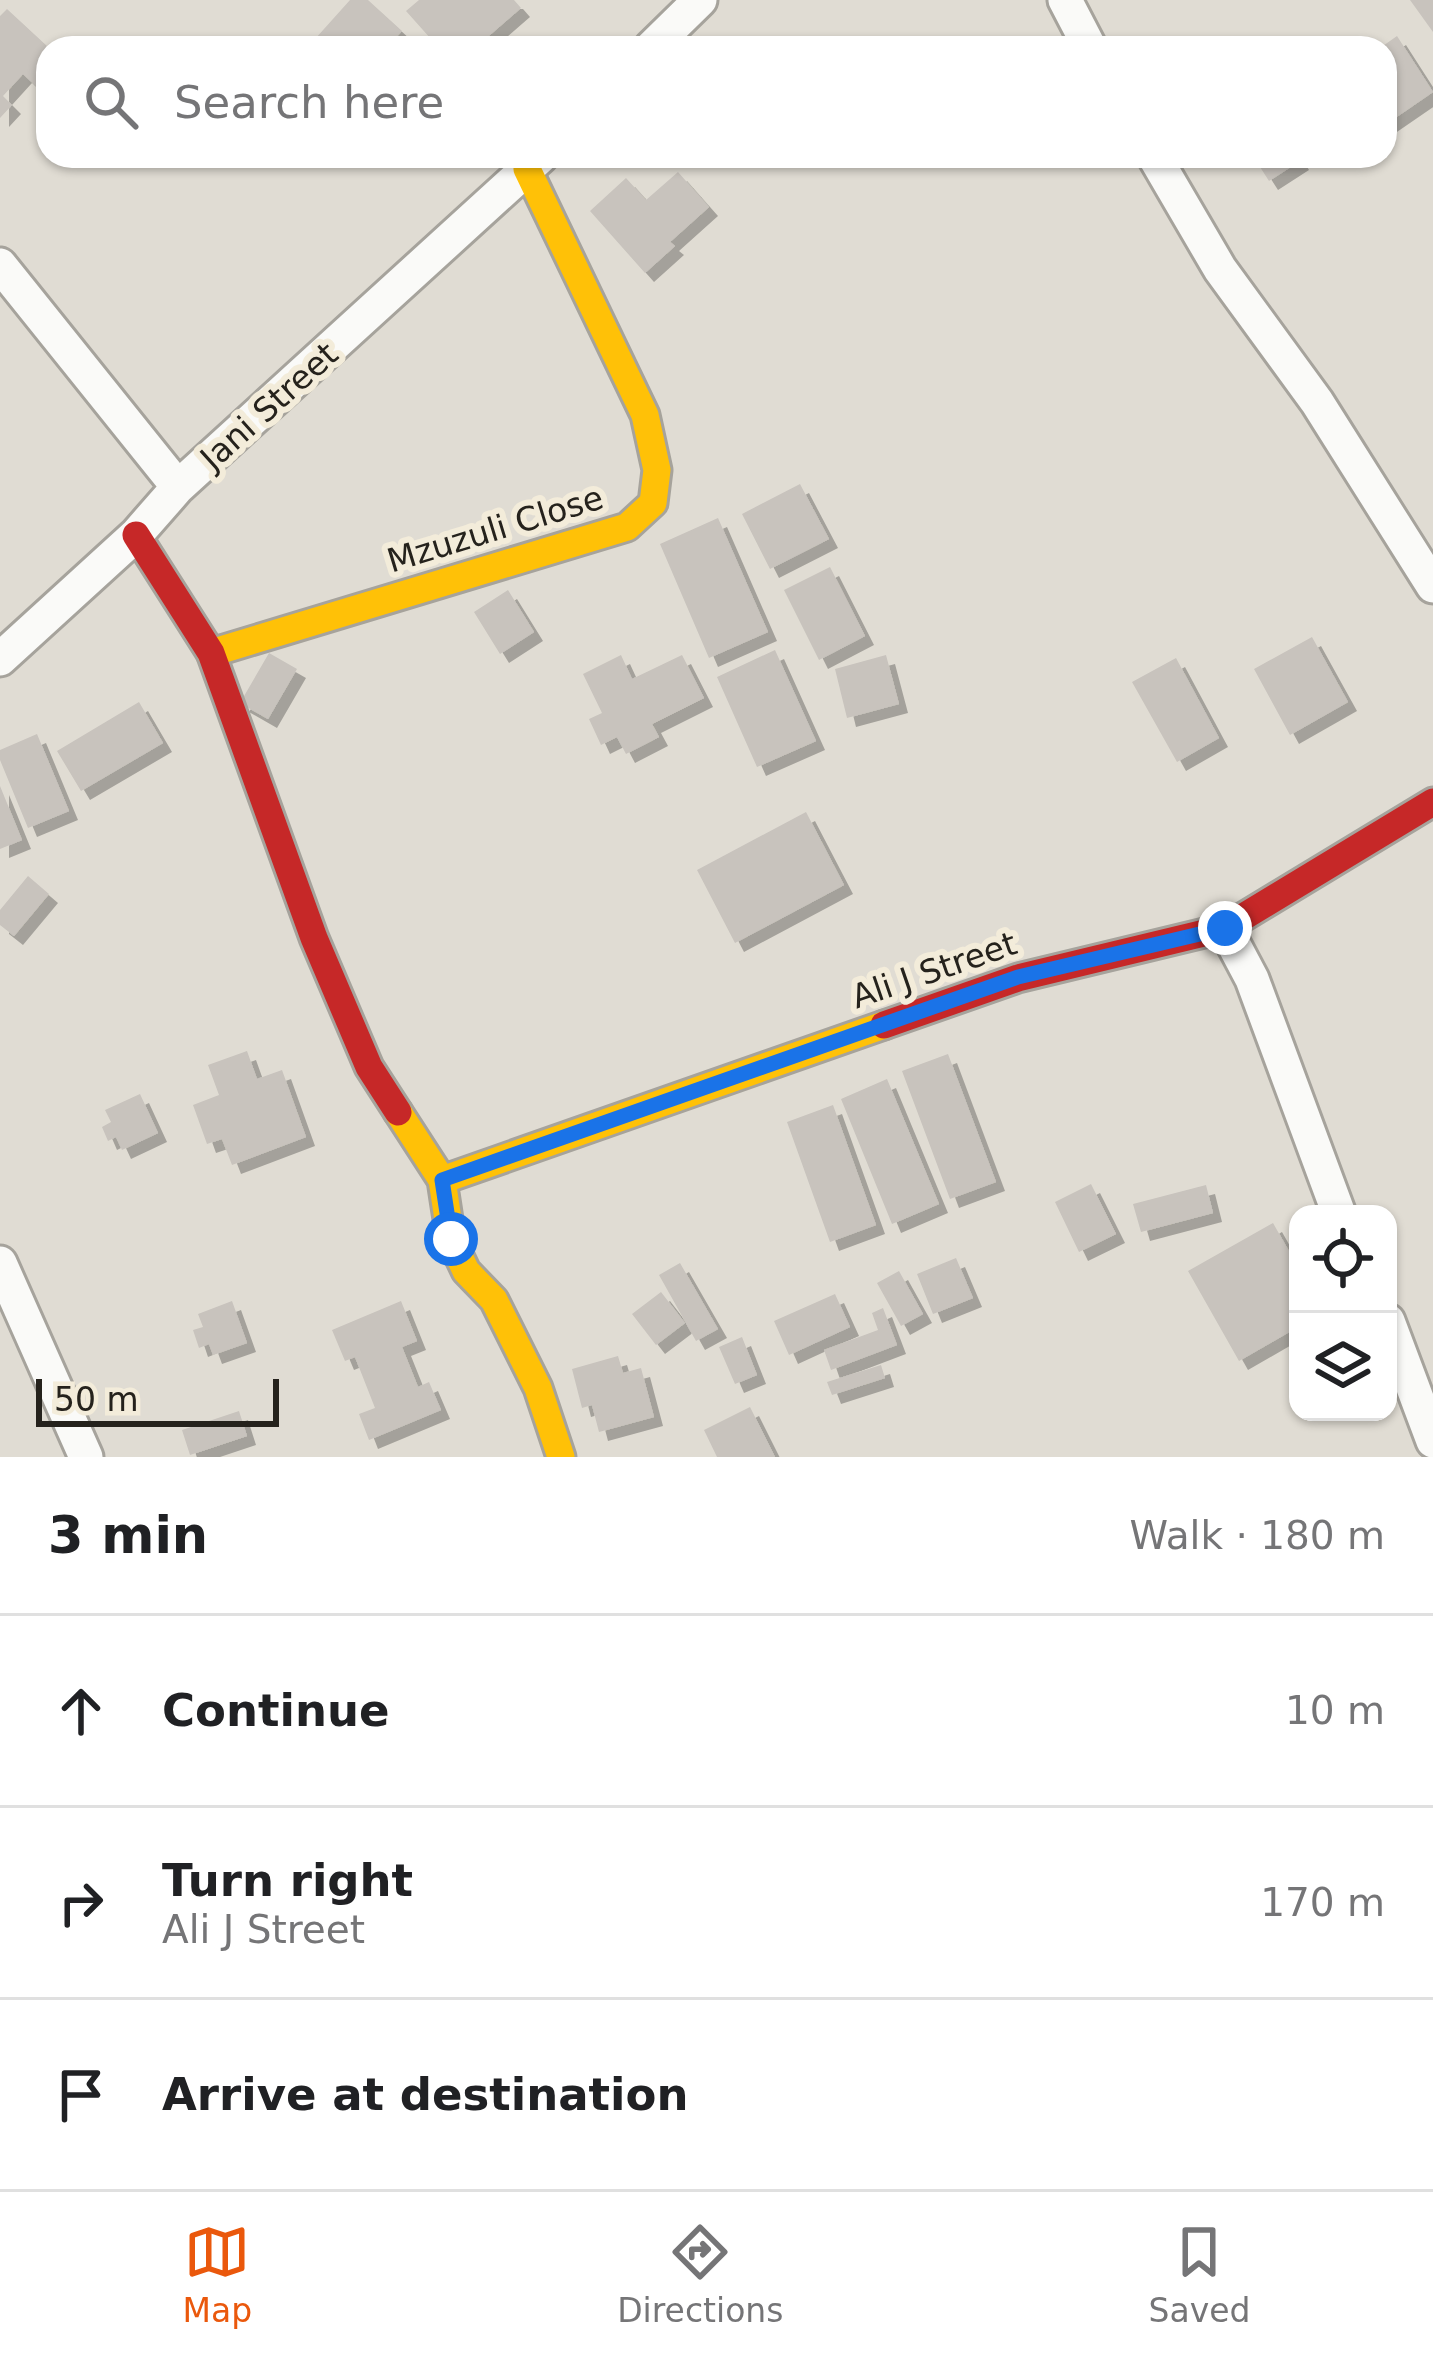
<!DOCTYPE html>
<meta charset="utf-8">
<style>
body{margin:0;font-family:"DejaVu Sans",sans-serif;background:#f2f2f2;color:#202124}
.controls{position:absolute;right:36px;bottom:36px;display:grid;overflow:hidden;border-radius:24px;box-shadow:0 3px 9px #0004}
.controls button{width:108px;height:108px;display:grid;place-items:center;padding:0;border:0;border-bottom:3px solid #e0e0e0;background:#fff;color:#202124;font:60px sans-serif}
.scale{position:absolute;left:36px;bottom:30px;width:243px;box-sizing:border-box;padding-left:12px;border:6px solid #25221c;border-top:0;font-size:33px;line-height:42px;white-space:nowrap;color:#25221c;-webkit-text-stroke:9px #f3ecda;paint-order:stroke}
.stop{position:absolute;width:36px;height:36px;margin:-27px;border:9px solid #1a73e8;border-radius:50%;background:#fff}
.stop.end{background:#1a73e8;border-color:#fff;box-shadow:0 3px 12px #0008}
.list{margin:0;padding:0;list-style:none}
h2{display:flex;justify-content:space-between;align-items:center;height:156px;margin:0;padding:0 48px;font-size:51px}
h2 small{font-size:39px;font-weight:400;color:#757577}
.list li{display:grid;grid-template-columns:78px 1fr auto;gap:36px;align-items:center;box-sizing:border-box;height:192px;padding:0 48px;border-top:3px solid #e0e0e0}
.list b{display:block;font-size:45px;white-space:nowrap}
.list p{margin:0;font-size:39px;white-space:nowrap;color:#757577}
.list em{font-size:39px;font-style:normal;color:#757577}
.icon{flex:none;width:66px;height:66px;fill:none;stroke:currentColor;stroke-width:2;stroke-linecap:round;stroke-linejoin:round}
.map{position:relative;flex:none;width:1433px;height:1457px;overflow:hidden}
.search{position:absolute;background:#fff;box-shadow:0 3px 9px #0004;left:36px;right:36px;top:36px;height:132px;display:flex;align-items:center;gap:30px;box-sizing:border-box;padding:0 42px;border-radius:36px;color:#757577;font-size:45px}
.sheet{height:732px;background:#fff}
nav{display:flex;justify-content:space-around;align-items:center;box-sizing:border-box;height:168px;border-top:3px solid #e0e0e0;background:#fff;font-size:33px;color:#757577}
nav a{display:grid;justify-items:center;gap:6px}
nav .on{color:#ea580c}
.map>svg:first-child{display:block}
</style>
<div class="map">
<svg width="1433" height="1457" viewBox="0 0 1433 1457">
<defs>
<filter id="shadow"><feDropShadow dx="9" dy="9" stdDeviation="0" flood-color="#0004"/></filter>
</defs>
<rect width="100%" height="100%" fill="#e0dcd3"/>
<path fill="#c8c3bd" filter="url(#shadow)" d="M350,0h18l34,31 -16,17h-34l-4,-4 -4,4h-20l-9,-9z
M419,0h95l7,8 -46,40h-36l-33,-37z
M1410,0h23v32z
M7,9l41,38v25l-12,14 -13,-12 -20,22 9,9 -12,13v-102z
M1397,36l36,56 -48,33v-43l3,4 8,-6 -11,-16v-16h-5z
M1253,156h44l3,5 -31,20z
M678,172l31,35 -39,35 5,4 -30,27 -55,-62 36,-33 20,22z
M800,484l29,55 -59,30 -28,-55z
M718,518l50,114 -59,26 -49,-114z
M830,567l35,69 -46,24 -35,-70z
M508,590l26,42 -34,22 -26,-42z
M1312,637l36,65 -58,33 -36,-66z
M775,650l41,91 -59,26 -40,-90z
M269,653l28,16 -29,50 -28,-16z
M621,655l11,24 50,-24 22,43 -52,26 7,13 -33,17 -9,-17 -16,8 -12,-26 13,-6 -19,-39z
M886,655l13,49 -52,14 -12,-49z
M1176,658l43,80 -42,24 -45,-80z
M139,702l24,41 -82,48 -24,-40z
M37,734l32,77 -41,17 -28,-68v-10z
M0,786l22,54 -22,9z
M806,812l38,73 -109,58 -38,-73z
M28,876l21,18 -35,42 -14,-11v-15z
M247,1051l10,28 25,-9 24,67 -74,28 -10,-26 -15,5 -14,-39 26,-10 -11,-30z
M948,1054l48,128 -46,17 -48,-128z
M887,1079l52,125 -47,20 -51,-125z
M140,1094l18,39 -36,17 -6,-13 -8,4 -6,-14 9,-5 -6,-12z
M833,1105l43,120 -46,17 -43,-120z
M1091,1184l25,50 -37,18 -24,-50z
M1206,1185l7,28 -72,19 -8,-28z
M1273,1223l25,44v60l-59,34 -51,-90z
M956,1258l17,40 -40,16 -16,-40z
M680,1263l38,66 -22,12 -37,-66z
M899,1271l24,43 -22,12 -24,-43z
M661,1292l24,31 -29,22 -24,-31z
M835,1294l15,33 -61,28 -15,-34z
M232,1301l15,42 -34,12 -4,-11 -10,4 -6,-18 10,-3 -5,-13z
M401,1301l16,40 -15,6 16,40 11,-5 12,28 -72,30 -10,-26 16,-6 -20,-51 -10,4 -13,-31z
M883,1308l14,37 -66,25 -7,-20 54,-20 -6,-17z
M742,1337l15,38 -22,9 -16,-37z
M618,1356l5,17 18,-5 13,49 -55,15 -7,-27 -10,3 -10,-39z
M881,1365l4,13 -53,17 -5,-13z
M750,1407l25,50h-58l-13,-27z
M239,1411l8,25 -57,19 -8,-25z"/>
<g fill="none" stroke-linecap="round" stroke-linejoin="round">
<g stroke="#a6a39c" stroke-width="39">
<path id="street" d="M1065,0l25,48
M651,48l49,-48
M1154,156l66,113 97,133 116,184
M0,265l178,222
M0,659l136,-124 42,-48 363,-331
M1225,928l27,51 87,235
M0,1263l86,194
M1388,1321l45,120"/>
</g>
<g stroke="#a6a39c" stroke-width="33">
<path id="slow" d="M211,653l416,-126 26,-24 4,-33 -12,-55 -118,-246
M398,1112l44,68 9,59 15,32 28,29 44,88 23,69
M442,1180l442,-155"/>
</g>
<g stroke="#a6a39c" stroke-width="33">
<path id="jam" d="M136,535l75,118 103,285 55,129 29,45
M884,1025l134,-47 207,-50 208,-126"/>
</g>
<use href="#street" stroke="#fafaf8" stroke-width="33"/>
<use href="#slow" stroke="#ffc107" stroke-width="27"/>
<use href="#jam" stroke="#c62828" stroke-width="27"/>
</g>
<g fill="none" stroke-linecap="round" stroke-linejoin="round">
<path stroke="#1a73e8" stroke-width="15" d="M451,1239l-9,-59 576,-203 207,-49"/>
</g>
<g text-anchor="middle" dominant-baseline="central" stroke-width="12" stroke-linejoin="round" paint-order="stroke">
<g font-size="33" fill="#25221c" stroke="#f3ecda">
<text transform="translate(269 406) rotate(-42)">Jani Street</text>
<text transform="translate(495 529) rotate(-17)">Mzuzuli Close</text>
<text transform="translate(934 970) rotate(-19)">Ali J Street</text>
</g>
</g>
</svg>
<div class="controls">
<button><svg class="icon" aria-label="locate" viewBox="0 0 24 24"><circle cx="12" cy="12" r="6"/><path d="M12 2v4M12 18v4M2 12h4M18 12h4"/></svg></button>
<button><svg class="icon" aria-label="layers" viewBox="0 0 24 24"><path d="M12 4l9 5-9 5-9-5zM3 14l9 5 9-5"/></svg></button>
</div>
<div class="scale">50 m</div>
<div class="stop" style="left:451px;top:1239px"></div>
<div class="stop end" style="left:1225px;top:928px"></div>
<div class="search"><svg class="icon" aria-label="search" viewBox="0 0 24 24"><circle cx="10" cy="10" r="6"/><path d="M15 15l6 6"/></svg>Search here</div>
</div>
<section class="sheet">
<h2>3 min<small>Walk · 180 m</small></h2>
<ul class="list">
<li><svg class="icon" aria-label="ahead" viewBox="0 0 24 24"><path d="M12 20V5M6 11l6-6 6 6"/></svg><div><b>Continue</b></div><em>10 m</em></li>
<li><svg class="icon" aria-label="right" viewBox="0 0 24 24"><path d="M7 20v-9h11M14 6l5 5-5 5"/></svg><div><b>Turn right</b><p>Ali J Street</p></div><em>170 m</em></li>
<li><svg class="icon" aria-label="arrive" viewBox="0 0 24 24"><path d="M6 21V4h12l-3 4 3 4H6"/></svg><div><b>Arrive at destination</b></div></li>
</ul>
</section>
<nav>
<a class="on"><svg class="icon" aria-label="map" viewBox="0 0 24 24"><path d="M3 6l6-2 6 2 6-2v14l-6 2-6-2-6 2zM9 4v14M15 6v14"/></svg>Map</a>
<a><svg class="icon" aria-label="directions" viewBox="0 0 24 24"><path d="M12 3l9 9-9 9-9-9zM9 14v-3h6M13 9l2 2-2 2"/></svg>Directions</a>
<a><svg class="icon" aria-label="saved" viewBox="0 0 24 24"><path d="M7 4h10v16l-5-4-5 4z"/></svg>Saved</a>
</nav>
